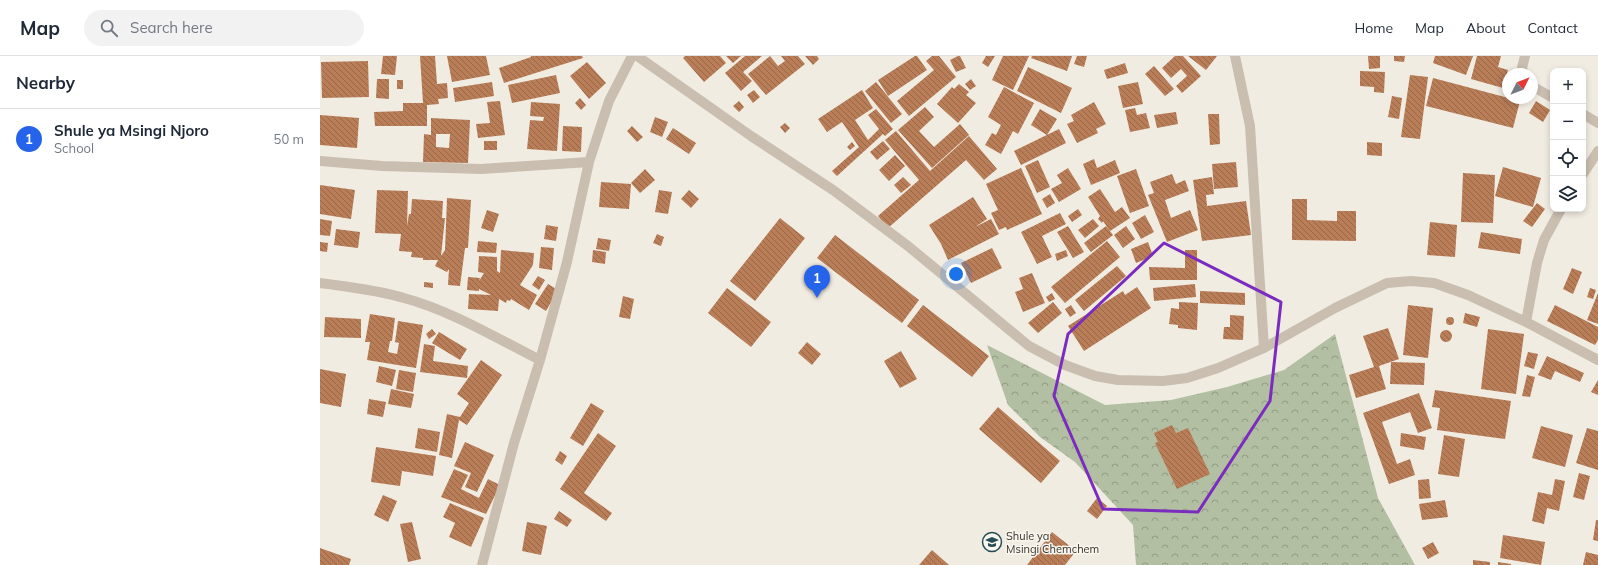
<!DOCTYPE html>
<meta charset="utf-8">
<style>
body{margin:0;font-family:Mulish,sans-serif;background:#f2f2f3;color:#1f2937}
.controls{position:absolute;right:12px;top:12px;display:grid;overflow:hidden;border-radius:8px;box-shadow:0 2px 6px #0003}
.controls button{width:36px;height:36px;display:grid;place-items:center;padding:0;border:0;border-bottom:1px solid #e0e1e3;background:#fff;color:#1f2937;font:20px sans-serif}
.compass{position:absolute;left:1182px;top:12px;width:36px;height:36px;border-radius:50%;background:#fff;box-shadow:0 2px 6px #0003;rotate:48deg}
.you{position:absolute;left:636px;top:218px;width:14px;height:14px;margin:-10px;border:3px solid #fff;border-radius:50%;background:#1a73e8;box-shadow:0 0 0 6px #1a73e833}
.badge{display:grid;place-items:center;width:26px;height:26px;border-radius:50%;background:#2563eb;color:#fff;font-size:13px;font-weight:700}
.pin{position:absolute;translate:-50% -33px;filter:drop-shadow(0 1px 2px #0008)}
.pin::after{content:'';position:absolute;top:21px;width:14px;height:12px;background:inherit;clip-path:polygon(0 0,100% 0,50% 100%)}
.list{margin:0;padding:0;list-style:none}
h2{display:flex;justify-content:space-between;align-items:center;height:52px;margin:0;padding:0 16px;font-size:17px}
h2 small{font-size:13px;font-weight:400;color:#747a83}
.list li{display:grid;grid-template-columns:26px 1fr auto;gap:12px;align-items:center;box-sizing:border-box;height:60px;padding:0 16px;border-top:1px solid #e0e1e3}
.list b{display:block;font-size:15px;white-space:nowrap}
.list p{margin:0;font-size:13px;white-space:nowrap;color:#747a83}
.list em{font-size:13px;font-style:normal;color:#747a83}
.icon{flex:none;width:22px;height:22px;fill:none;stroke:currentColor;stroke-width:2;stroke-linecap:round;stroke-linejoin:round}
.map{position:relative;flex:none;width:1278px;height:509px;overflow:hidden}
header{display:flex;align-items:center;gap:24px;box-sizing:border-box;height:56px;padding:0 20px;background:#fff;border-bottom:1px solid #e0e1e3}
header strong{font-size:19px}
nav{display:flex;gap:22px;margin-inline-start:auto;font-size:14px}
.search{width:280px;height:36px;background:#f2f2f3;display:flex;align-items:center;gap:10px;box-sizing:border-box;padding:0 14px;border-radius:22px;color:#747a83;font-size:15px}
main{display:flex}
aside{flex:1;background:#fff}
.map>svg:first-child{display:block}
</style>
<header>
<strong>Map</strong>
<div class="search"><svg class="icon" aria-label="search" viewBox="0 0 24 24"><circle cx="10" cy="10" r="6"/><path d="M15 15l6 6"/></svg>Search here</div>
<nav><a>Home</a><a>Map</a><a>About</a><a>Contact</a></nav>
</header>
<main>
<aside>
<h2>Nearby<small></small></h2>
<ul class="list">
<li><span class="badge">1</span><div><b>Shule ya Msingi Njoro</b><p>School</p></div><em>50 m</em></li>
</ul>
</aside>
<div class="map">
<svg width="1278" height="509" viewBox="0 0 1278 509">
<defs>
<pattern id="forest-crowns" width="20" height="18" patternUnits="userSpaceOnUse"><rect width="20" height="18" fill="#b2bfa3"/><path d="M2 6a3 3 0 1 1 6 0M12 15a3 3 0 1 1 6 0" fill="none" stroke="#929c85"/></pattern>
<pattern id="building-back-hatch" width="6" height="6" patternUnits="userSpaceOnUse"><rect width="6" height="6" fill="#b97d58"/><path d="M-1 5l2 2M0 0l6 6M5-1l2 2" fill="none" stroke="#976749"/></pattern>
</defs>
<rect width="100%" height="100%" fill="#f1ece2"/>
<path fill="url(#forest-crowns)" d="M1015,278l43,164 37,67h-279l-3,-40 -58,-63 -35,-25 -32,-32 -21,-60 118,60 66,-5 56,-13 57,-17z"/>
<path fill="url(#building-back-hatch)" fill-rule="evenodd" d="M63,0h14l-2,19 -14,-1z
M100,0h15l2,28 10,-1 1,15 -10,1 1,5 -12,1v21h-52l-1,-14 29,-1v-8h20z
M127,0h39l4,19 -38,7z
M211,0h51l1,2 -79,25 -5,-15 32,-11z
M365,0h35l6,7 -22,19 -21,-24z
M406,0h15l-8,7z
M425,0h17l-19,16 9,9 -11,10 -16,-18z
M450,0l8,10 7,-5 -4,-5h17l7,8 -39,31 -18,-21z
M485,0h12l2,3 -6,6z
M595,0h2l10,14 -39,26 -10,-16z
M612,0h7l17,21 -47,39 -12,-15 37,-31 -8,-9z
M638,0h2l6,12 -10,4 -6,-12z
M666,0h9l-7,11 -6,-4z
M683,0h26l-16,34 -21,-10z
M712,0h40l-5,15 -36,-13z
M757,0h10l-3,11 -10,-3z
M855,0h8l18,20 -19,17 -6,-7 11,-10 -6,-7 -10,9 -9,-10z
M868,0h29l-11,14z
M1048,0h12v12l-11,1z
M1074,0h11l-1,6 -10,-1z
M1115,0h38l-7,19 -33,-12z
M1157,0h24l-3,11 10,3 -5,18 -32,-9z
M48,5l1,36 -47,1 -1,-36z
M267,6l19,21 -17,16 -19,-23z
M805,7l3,10 -21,6 -3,-9z
M834,10l20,23 -9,7 -20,-22z
M708,11l44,21 -11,25 -44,-22z
M1040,15l25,1 -1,21 -10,-1v-5l-14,-1z
M236,19l4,18 -48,10 -4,-18z
M1090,19l18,2 -8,62 -19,-2z
M1113,22l87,23 -7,27 -87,-22z
M57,23h12v20l-13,-1z
M651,23l5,7 -6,4 -5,-6z
M77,24h6v9h-6z
M172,26l2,14 -39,6 -2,-14z
M556,26l26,32 -11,9 -26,-32z
M818,26l5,22 -20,4 -5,-22z
M639,28l10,8 -3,3 10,8 -18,20 -21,-19 15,-17 2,2z
M684,31l30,16 -16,31 -5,-3 -12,23 -16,-9 7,-12 4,2 5,-10 -13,-8z
M434,34l6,7 -7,6 -6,-8z
M542,34l11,18 -18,12 13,20 11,-11 -11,-14 8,-6 17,20 -8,7 -2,-2 -46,42 -5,-5 27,-24 -17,-25 -15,10 -9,-13z
M1072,40l10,2 -3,21 -11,-2z
M260,42l6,7 -5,5 -6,-7z
M180,45l5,34 -27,3 -2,-14 14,-1 -3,-21z
M419,45l5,6 -5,5 -6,-6z
M1216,45l14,9 -7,12 -14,-9z
M211,46l29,2 -3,47 -30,-2 3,-29 13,1 1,-4 -14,-1z
M774,46l12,22 -10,5 2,4 -21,10 -10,-19 7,-3 -3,-6z
M605,51l9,10 -15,14 15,16 26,-23 9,11 -37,33 -34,-38z
M815,52l2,7 9,-2 4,15 -20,4 -5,-22z
M720,53l17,10 -10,16 -16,-10z
M856,56l2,12 -21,4 -3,-13z
M888,58h11l1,30 -10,1z
M0,59l39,3 -2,30 -37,-3z
M335,61l13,5 -6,15 -12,-5z
M111,62l39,2 -2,43 -45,-1 1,-28 7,1zM116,78h14l-1,14 -13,-1z
M465,67l5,5 -5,5 -5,-6z
M243,70l19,1 -1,25 -19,-1z
M312,70l11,11 -6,5 -10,-11z
M353,72l23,15 -7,11 -23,-15z
M739,73l7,14 -45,22 -7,-14z
M576,75l34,40 39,-35 28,33 -13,11 -18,-20 -78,68 -10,-12 41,-36 -34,-40z
M164,85h13v9h-13z
M563,85l7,8 -13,11 -7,-8z
M532,86l3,4 -5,4 -3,-3z
M1047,86l15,1v13l-15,-1z
M575,99l10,11 -16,15 -10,-11z
M774,103l3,9 18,-8 5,13 -29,12 -8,-21z
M718,104l12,27 -13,6 -12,-27z
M916,106l2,25 -24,2 -2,-25z
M1183,111l38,11 -8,29 -38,-11z
M701,112l21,46 -35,16 -1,-3 -7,3 -8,-17 7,-3 -12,-26z
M748,112l13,21 -22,13 -8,-13 11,-6 -5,-8z
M325,113l10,11 -15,13 -9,-10z
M816,113l13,37 -19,7 -13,-37z
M1143,117l32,2 -2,48 -32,-1z
M852,118l4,10 9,-4 4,11 -24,9 6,18 19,-8 8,20 -31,12 -19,-47 6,-2 -4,-11z
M583,121l8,8 -10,8 -7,-8z
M892,121l2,17 -8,1 1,11 39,-5 5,34 -49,6 -9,-61z
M281,126l30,2 -2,25 -30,-2z
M0,129l35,5 -4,29 -31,-5z
M780,133l15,23 7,-5 8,11 -20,13 -7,-10 -1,2 -4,-4 2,-3 -12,-19z
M57,134l31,1 -1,35 2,-12h2l1,-15 31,2 -1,17h3l-4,38 4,-6 2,-52 24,2 -3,48h-3l-5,38 -12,-1 1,-16 -2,3 -12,-6 3,-6h-15v-2l-12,-1 1,-5 -13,-1 2,-17 -26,-1z
M339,134l13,2 -4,22 -13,-2z
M369,134l10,9 -8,9 -10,-9z
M730,138l5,9 -8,5 -5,-9z
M653,141l14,22 -12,8 16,-8 8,15 -51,26 -7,-16 -12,-19z
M972,143h15v21l30,1v-10h19v30l-64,-1z
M1217,147l8,6 -13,18 -9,-6z
M758,153l4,6 -10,7 -4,-6z
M167,154l12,4 -6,18 -12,-4z
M740,157l6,11 -24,12 10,21 -15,7 -16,-32z
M825,159l9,17 -13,7 -9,-16z
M460,162l25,20 -50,63 -25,-20z
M0,163l12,2 -2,15 -10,-1z
M773,163l6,7 -14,12 -7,-8z
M1110,166l27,3 -2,32 -28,-2z
M226,169l12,2 -2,14 -12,-2z
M748,170l16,26 -11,6 -16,-26z
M786,170l7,9 -22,17 -7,-9z
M806,170l9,13 -12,9 -9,-13z
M16,173l24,3 -2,16 -24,-3z
M1161,176l41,7 -2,15 -42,-6z
M337,178l7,3 -3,9 -8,-3z
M515,179l84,65 -17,23 -85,-65z
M278,182l13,2 -2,11 -13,-2z
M158,185l19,2 -1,10 -19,-1z
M787,185l13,16 -55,46 -14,-16z
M0,186l8,1 -1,9 -7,-1z
M828,186l5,14 -17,7 -5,-14z
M221,191l13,1 -2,22 -13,-2z
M672,192l10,20 -31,15 -10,-20z
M181,194l33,3 -1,12 -13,20 17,10 -8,15 -18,-11 -1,2 -3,-1 -1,3 -7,-4 -1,12 -30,-2 1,-15 22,1 -12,-6v2l-12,-1 1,-13 12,1 -1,3 5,-8 -6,-1 1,-16 18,1v14l3,2z
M273,194l13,2 -1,12 -13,-2z
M746,194l2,6 -11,5 -2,-7z
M865,194h12v30h-47l-1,-13 36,1z
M797,210l9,10 -42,35 -9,-11z
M1252,212l10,4 -9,22 -10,-5z
M712,217l13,30 -22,9 -8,-20 8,-3 -4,-11z
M218,220l7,4 -6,10 -7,-5z
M104,226l9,1v5l-9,-1z
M228,228l10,6 -12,21 -11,-7z
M875,228l1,13 -42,4 -1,-13z
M817,231l14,21 -67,43 -16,-25 55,-35 2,4z
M407,232l44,34 -20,25 -43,-34z
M1270,232l6,2 -3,9 -6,-2z
M880,235l45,2v12l-45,-2z
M732,237l3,6 -6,3 -3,-5z
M1278,237v31l-11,-4z
M303,240l11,3 -4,20 -11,-2z
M733,246l9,11 -24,20 -10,-10z
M859,246l19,1 -1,27 -19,-2v-3l-9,-1 2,-16 8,1z
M603,249l66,51 -17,21 -65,-51z
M751,249l5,8 -6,4 -5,-8z
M1088,249l25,3 -5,50 -25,-3z
M1235,249l43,22v13l-3,5 -48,-24z
M1145,257l15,4 -3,10 -14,-4z
M50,258l25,4 -3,23h-2l-2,11 9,2 2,-11 -4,-1 3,-21 25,4 -7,43 -49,-8 3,-18h-5z
M910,259l14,1 -1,24 -20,-1 1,-12h6z
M5,261l36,2v19l-37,-1z
M1126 265a4 4 0 1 1 8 0a4 4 0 1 1-8 0Z
M1068,272l11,31 -20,7 7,23 -30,9 -7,-23 25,-8 -11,-31z
M112,273l4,5 -7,5 -3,-5z
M1168,273l36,5 -8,60 -35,-5z
M1120 280a6 6 0 1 1 12 0a6 6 0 1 1-12 0Z
M119,276l28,17 -7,11 -28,-17z
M487,286l14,12 -9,11 -14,-12z
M104,288l11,2 -2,15 35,5 -1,12 -47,-6z
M581,295l16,28 -17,9 -16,-27z
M1208,296l10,2 -4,15 -10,-3z
M1227,300l37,17 -4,9 -25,-11 -4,9 -13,-5z
M161,304l21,15 -35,50 -8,-5 -7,38 -13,-3 8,-41 13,3 9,-14 -12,-9z
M1071,306l34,1 -1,22 -34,-1z
M59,310l17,4 -4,16 -16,-4z
M0,313l26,5 -5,33 -21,-4z
M79,314l17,3 -3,19 -17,-3z
M1207,319l8,2 -5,20 -8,-1z
M1278,324v15l-7,-3z
M71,333l23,5 -3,14 -23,-4z
M1115,334l76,11 -6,38 -68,-9 3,-22 -8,-1z
M1099,337l13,35 -14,5 -8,-21 -28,10 15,42 13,-5 5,16 -26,9 -26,-71z
M49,343l17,3 -3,15 -16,-3z
M271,347l13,8 -21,35 -13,-8z
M678,351l62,54 -19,22 -62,-54z
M852,369l4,8 12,-5 22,46 -33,15 -22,-46 3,-1 -4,-9z
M1221,370l32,9 -8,32 -33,-9z
M98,372l22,4 -3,20 -22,-4z
M1267,372l11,3v39l-22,-7z
M278,377l18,13 -32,47 28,20 -6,8 -46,-32z
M1081,377l25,4 -2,13 -24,-4z
M1124,379l21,4 -6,38 -21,-3z
M145,386l29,13 -17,37 -12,-5 6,-14 -17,-7z
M56,391l60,9 -3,20 -31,-5 -2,15 -29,-4z
M240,395l7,5 -5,9 -7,-5z
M134,413l14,6 -7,14 18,9 9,-19 12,6 -14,29 -45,-17z
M1259,417l11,3 -6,24 -11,-3z
M1109,423l2,19 -12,1 -1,-19z
M1235,423l10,2 -6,30 -12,-3 -3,16 -12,-3 6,-29 14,3z
M63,439l14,6 -9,21 -14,-7z
M777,442l10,8 -10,13 -10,-8z
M1125,444l3,17 -26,3 -3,-16z
M130,447l34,15 -13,29 -22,-10 6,-14 -12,-6z
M239,455l13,9 -5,7 -13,-8z
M1276,464h2v21l-5,-1z
M92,466l9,37 -13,3 -8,-38z
M207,466l20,4 -6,29 -19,-4z
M732,476l24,19 -11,14h-38z
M1183,479l42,7 -4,23 -41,-7z
M1113,486l6,11 -11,6 -6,-11z
M0,492l31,11 -2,6h-29z
M612,494l17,15h-30z
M1266,496l12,3v10h-15z
M1153,504l17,2v3h-17z
M1178,506l13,2v1h-13z"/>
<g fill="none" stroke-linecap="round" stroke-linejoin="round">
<path stroke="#c9beaf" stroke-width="10" d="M317,0l114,80 82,54 75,56 121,100 36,19 30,11 23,4 45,1 24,-3 31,-10 46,-20 71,-40 52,-25 24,-2 23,2 34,12 58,27 72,38
M915,0l15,70 14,222
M1204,18l-2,-6 3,-12
M1212,30l21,12
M1263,58l15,9
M0,105l62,5 99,3 108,-7
M1263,118l15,-23
M0,227c28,4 57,7 84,15 48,13 92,40 136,62
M1206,266l11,-59 7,-23 17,-31
M162,509l32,-122 26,-83 27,-98 22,-100 20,-61 23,-45"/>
</g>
<path fill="none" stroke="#7b2cbf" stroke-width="3" stroke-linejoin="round" d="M844,187l117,59 -11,99 -72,111 -95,-3 -49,-113 14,-62z"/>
<defs>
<g id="school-ring" transform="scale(1)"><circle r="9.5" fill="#f9f6ee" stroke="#264c56" stroke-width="1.5"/><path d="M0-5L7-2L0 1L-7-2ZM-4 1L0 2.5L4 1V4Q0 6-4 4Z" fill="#264c56"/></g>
</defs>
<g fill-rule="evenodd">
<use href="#school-ring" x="672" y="486"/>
</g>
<g text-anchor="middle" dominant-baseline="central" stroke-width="3" stroke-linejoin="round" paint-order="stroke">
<g font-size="11" fill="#38322c" stroke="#f9f6ee" text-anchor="start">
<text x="686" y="480">Shule ya<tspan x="686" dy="13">Msingi Chemchem</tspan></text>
</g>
</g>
</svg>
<div class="controls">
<button>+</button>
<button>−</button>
<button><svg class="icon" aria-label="locate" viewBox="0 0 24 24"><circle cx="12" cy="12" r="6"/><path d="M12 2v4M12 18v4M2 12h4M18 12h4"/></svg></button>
<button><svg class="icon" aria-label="layers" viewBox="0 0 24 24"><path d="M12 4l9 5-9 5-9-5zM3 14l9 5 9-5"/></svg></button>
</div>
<svg class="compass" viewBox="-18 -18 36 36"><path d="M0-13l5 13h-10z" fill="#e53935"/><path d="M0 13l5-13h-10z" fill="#747a83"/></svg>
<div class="you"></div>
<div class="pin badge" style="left:497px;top:242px">1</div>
</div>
</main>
